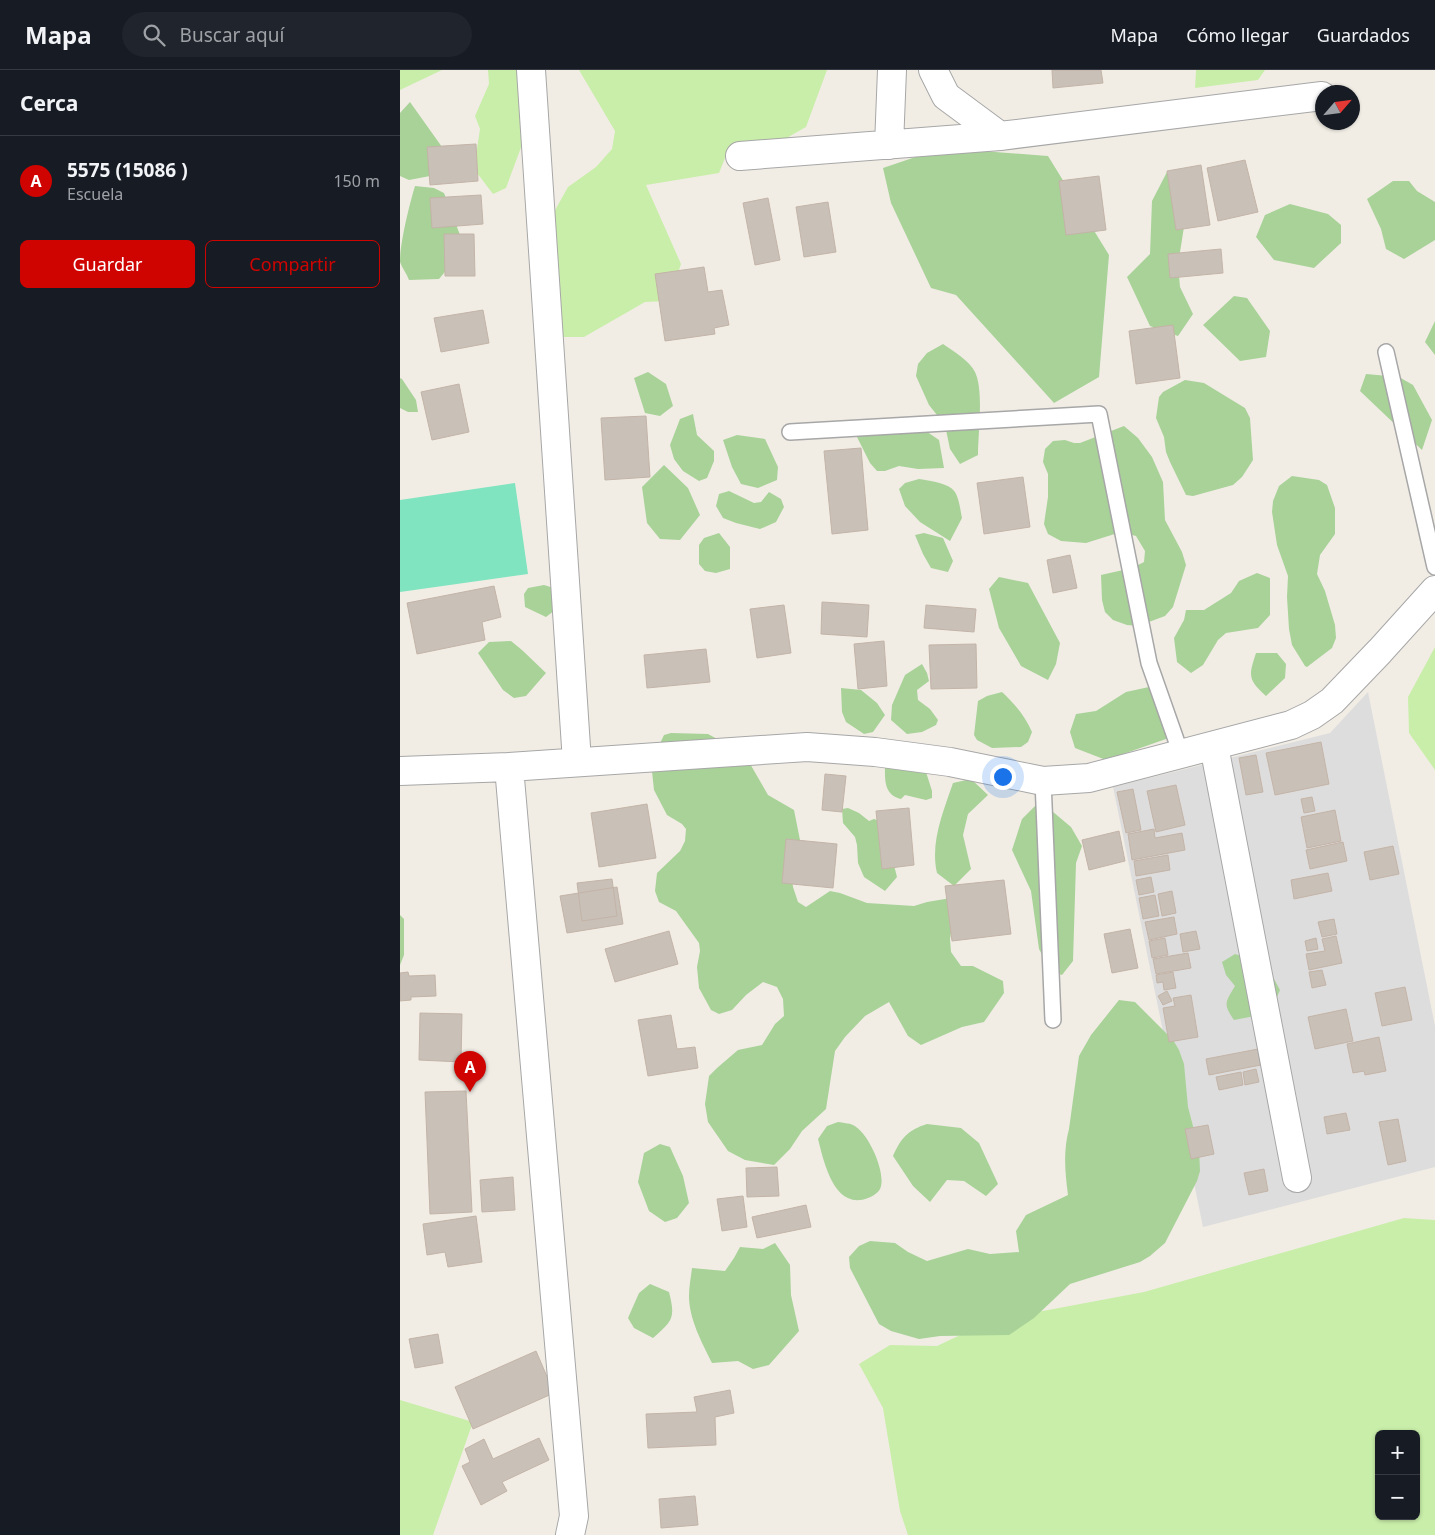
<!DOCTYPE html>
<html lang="es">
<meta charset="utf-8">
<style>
body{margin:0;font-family:"Noto Sans",sans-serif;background:#20242c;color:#f1f3f6}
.controls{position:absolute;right:15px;bottom:15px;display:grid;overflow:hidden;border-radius:8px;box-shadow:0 1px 4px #0004}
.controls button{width:45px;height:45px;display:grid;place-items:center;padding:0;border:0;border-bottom:1px solid #363941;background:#171b24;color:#f1f3f6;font:25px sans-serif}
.compass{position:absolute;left:915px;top:15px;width:45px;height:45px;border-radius:50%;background:#171b24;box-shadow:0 1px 4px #0004;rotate:62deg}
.you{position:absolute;left:602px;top:706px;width:18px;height:18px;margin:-12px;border:4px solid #fff;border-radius:50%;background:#1a73e8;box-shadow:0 0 0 8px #1a73e833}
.badge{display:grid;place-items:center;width:32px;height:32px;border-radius:50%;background:#cf0400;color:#fff;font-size:16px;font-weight:700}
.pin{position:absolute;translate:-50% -41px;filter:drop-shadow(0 1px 2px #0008)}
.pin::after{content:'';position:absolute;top:26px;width:18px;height:15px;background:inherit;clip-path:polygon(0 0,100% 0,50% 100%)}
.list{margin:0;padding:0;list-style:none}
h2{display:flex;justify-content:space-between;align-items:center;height:65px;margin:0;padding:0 20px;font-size:21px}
h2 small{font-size:16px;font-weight:400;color:#9ea1a6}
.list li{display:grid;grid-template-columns:32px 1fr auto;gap:15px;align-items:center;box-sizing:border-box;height:90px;padding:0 20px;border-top:1px solid #363941}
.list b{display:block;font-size:19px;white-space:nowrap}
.list p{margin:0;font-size:16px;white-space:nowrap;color:#9ea1a6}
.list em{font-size:16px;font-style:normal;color:#9ea1a6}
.actions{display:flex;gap:10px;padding:15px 20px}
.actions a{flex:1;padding:11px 0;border:1px solid #cf0400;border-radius:8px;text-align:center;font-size:18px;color:#cf0400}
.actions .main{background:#cf0400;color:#fff}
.icon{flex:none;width:28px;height:28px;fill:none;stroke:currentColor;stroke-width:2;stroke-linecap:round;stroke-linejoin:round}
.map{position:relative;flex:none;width:1035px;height:1465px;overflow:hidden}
header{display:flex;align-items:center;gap:30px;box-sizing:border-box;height:70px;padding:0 25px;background:#171b24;border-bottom:1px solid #363941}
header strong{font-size:24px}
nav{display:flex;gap:28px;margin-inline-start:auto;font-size:18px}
.search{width:350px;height:45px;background:#20242c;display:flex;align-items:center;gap:12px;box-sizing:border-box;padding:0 18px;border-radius:28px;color:#9ea1a6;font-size:19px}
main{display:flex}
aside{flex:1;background:#171b24}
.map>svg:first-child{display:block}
</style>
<header>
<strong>Mapa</strong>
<div class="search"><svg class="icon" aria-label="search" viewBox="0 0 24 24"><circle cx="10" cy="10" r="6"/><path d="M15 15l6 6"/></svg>Buscar aquí</div>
<nav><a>Mapa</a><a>Cómo llegar</a><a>Guardados</a></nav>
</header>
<main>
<aside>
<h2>Cerca<small></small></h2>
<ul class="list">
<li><span class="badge">A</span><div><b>5575 (15086 )</b><p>Escuela</p></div><em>150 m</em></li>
</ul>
<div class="actions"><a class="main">Guardar</a><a>Compartir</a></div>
</aside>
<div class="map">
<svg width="1035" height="1465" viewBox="0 0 1035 1465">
<rect width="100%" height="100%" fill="#f1ede5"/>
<path fill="#dedddd" d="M968,622l67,334v141l-232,60 -90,-440 217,-54z"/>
<path fill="#c9eea9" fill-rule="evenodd" d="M0,0h42l-42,20z
M88,0h31l4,72 -17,46 -13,6 -19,-25 6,-40 -5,-13 14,-32z
M179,0h248l-21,57 -16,9 -19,20 -46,2 -6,15 -73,12 35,79 -12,37 -24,1 -61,35h-23l-14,-98 7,-27 14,-25 28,-20 16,-18 3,-18z
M796,0h69l-7,10 -63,8z
M1035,577v123l-26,-37 -1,-36z
M1004,1148l31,2v315h-527l-8,-24 -17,-103 -24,-44 31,-19 47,1 53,-25 154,-29zM979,1364h37v82h-37z
M0,1330l73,22 -40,113h-33z"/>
<path fill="#a8d298" d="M10,32l32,45 -12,29 -21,4 -9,-4v-63z
M542,78l106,8 61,99 -10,122 -45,26 -98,-108 -25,-7 -40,-85 -8,-35z
M767,102l22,23 -11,70 2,22 13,27 -15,22 -28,-10 -23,-49 23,-23 2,-53z
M993,111h16l8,10 18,11v38l-31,19 -18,-10 -5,-20 -14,-30z
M15,116l19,2 10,5 21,55 -26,31 -30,1c-2,-6 -7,-12 -9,-18 0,-19 9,-56 15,-76z
M890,134l38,10 13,11v18l-27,25 -40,-8 -18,-23 9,-22z
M834,226l13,2 23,33 -4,26 -26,4 -37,-36z
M1035,251v34l-10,-13z
M543,274c10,7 27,17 32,28 9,19 3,61 3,83l-18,9 -10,-15 -5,-24 -16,-20 -13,-29 2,-12 9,-11z
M248,302l18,12 7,22 -13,10 -15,-3 -11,-35z
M966,304l33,3 14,8 19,35 -10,30 -62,-59z
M0,308l2,1 14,21 2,12h-10l-8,-4z
M785,310l19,3 41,25 5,10 3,42 -11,17 -9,8 -40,11 -7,-1 -16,-33 -4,-10 -2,-15 -8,-19 3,-21 4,-5z
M293,344l4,21 17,16v10l-7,17 -8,3 -16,-10 -9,-12 -4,-14 10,-26z
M724,356l14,12 14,19 11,25 2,38 17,32 4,13 -13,42 -8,9 -27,10 -11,-1 -14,-5 -8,-8 -3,-12 -1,-25 31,-7 12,-6 1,-11 -9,-15 -15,-4 -35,11 -25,-2 -13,-7 -4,-10 4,-27v-23l-5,-12 2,-13 8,-8 12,-1 9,3h6z
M523,359l16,11 5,28 -26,1 -19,-3 -14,5h-8l-7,-8 -15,-30z
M337,365l28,4 13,28 -1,13 -19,8 -17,-4 -9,-17 -9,-27z
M264,395l24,23 12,27 -20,25 -20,-1 -13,-16 -5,-36z
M892,406l27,4 8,5 8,23v26l-15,21 -3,19 8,17 10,34 1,13 -4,10 -25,19 -2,-1 -13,-21 -3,-16 -2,-32 1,-21 -11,-31 -5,-33 1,-11 6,-15z
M519,409c8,1 26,4 32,9 8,5 9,21 11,30l-12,23 -30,-19 -15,-16 -6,-17 6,-6z
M329,421l25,12 7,-1 8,-10 12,7 3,8 -8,15 -16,7 -24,-6 -13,-5 -7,-12 3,-12z
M319,463l11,14v22l-14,4 -11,-2 -6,-7v-19l5,-7z
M524,463l19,5 10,23 -5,11 -17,-4 -8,-14 -8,-19z
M857,503l13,5v37l-12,13 -32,5 -8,7 -15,25 -12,8 -14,-11 -3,-24 10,-18 2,-10h18l27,-17 8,-12z
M599,507l29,6 32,60 -4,21 -8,16 -27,-14 -22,-38 -10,-39z
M144,515l13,4 2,18 -13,10 -21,-10 -1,-13 4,-6z
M111,571l11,9 24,23 -20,23 -12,2 -11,-8 -25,-37 11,-11z
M856,583h21l9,11 -1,14 -19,18c-19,-17 -17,-21 -10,-43z
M522,594l5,9 2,8 -12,9 1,10 12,9 8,11 -2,5 -14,7 -15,2 -16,-14 1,-15 13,-30z
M749,617l17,4 8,27 -8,21 -60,21 -31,-12 -5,-16 6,-18 20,-3 30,-19z
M441,618l20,2 16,13 8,12 -12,17 -9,2 -18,-12 -4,-10z
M602,622c12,11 23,24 30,40l-4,10 -7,5 -29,1 -15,-8 -3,-5 4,-34 9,-5z
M271,663l37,1 24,13 17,15 19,33 26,15 7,35 -11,19 3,23 5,15 8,5 24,-16 10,2 27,10 47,3 13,-4 30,-5 -7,42 1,13 10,14h12l30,15 1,12 -20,29 -22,5 -41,18 -13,-9 -19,-34 -24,14 -20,21 -10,14 -9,58 -24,22 -12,18 -16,16 -29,-5 -17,-9 -20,-29 -3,-18 4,-28 8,-8 21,-18 24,-5 13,-21 9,-8 -1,-17 -6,-12 -14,-5 -17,13 -14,15 -13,4 -8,-4 -12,-22 -2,-21 3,-16 -1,-8 -23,-32 -17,-9 -4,-11 2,-18 23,-22 5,-10 1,-12 -4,-5 -15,-9 -13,-25 -3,-28 13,-27z
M485,693l41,9 6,19v7l-6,2 -21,-5 -4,4c-18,-4 -16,-21 -16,-36z
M571,709l17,16 -20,19 -5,21 8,34 -17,17 -17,-13c-7,-30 6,-61 16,-90z
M635,736h11l25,21 11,19 -6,17 -3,98 -11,14 -11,-4 -12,-22 -8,-58 -19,-41 10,-31z
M448,738l11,5 10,8 5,-2 9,3 14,55 -12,14 -21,-14 -6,-14 -1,-18 -2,-8 -12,-14 -1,-14z
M0,845l4,4v36l-4,10z
M835,884c29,8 31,10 45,36l-7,16 -13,9 -26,5c-11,-16 -9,-17 1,-34l-9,-11 -4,-13z
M719,930l16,2 38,38 6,10 5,14 4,43 11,42 1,22 -3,10 -32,62 -15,13 -10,6 -70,22 -36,34 -25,17 -69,1 -21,3 -28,-8 -12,-7 -29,-56 -1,-11 10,-11 11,-5 25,2 13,9 19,9 41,-12 22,5 29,-2 -3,-21 10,-16 42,-20c-3,-23 -5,-44 1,-66l10,-73 12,-21z
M438,1052c5,1 11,1 15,3 15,7 32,45 28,61 -1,6 -8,10 -13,12 -34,13 -44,-36 -50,-59l9,-13z
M527,1054l34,4 18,15 19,41 -12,12 -22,-15 -17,-1 -17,22 -17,-16 -20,-30c8,-18 15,-26 34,-32z
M260,1074l10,3 13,29 6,27 -12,15 -12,4 -16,-11 -11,-29 6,-29z
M375,1173l15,22 1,30 8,36 -30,34 -16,4 -15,-8 -26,2c-10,-20 -23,-44 -23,-67 0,-10 2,-19 3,-28l33,3 9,-13 6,-11 23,2z
M250,1214l19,8c7,27 3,29 -16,46l-19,-10 -6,-10 11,-25z"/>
<path fill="#7fe4bf" d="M115,413l13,91 -128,18v-92z"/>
<path fill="#c9c0b8" stroke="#c4b4a7" d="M652,0h49l2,13 -50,5z
M76,74l2,37 -48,4 -3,-38z
M845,90l13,52 -40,9 -11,-53z
M801,95l9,60 -34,5 -9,-59z
M699,106l7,54 -40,5 -7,-54z
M81,125l2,29 -51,4 -2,-30z
M368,128l12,62 -25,5 -12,-62z
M428,132l8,50 -32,5 -8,-50z
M44,164h30l1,42h-30z
M821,179l2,24 -53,5 -2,-24z
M304,197l4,25 14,-2 7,35 -15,3 1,6 -50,7 -10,-67z
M83,240l6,33 -48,9 -7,-34z
M773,255l7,53 -44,6 -7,-53z
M59,314l10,48 -37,8 -11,-48z
M246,346l4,61 -45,3 -4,-62z
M461,378l7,82 -36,4 -8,-83z
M623,407l7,50 -46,7 -7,-51z
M670,485l7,33 -24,5 -6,-33z
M94,516l7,31 -19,5 3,18 -68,14 -10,-51z
M422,532l47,3 -2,32 -46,-3z
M384,535l7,48 -34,5 -7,-49z
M526,535l50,4 -2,23 -50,-4z
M484,571l3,45 -29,3 -4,-45z
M576,574l1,44 -46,1 -2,-44z
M306,579l4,33 -63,6 -3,-33z
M921,672l8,42 -54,11 -9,-42z
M856,685l7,37 -17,3 -7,-37z
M425,704l21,2 -4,36 -20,-2z
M776,715l9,40 -29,7 -9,-41z
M733,719l8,41 -15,3 -9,-41z
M912,727l3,14 -11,2 -3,-14z
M247,734l9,54 -57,9 -8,-54z
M509,738l5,57 -32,4 -6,-58z
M935,740l6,31 -34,7 -6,-31z
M754,759l1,9 27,-5 3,17 -53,10 -4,-26z
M719,761l6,30 -36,9 -7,-30z
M386,769l51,5 -4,44 -51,-5z
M943,772l4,19 -37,8 -4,-19z
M993,776l6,28 -29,6 -6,-28z
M768,785l2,15 -34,6 -2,-15z
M928,803l4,18 -38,8 -3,-19z
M751,807l3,15 -15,3 -3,-15z
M212,809l5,37 -35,5 -5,-38z
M604,810l7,54 -59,7 -7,-55z
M217,817l6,37 -56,9 -7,-37z
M772,821l4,22 -14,3 -4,-22z
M755,825l4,21 -16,3 -4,-21z
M774,847l3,17 -28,6 -4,-18z
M934,849l3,15 -15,3 -4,-15z
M730,859l8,39 -26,5 -8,-39z
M269,861l9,33 -63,18 -10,-33z
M796,861l4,18 -17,3 -3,-18z
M936,866l6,27 -33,7 -3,-16 19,-3 -3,-12z
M765,868l3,17 -16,3 -3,-17z
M916,868l2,11 -11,2 -2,-10z
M788,883l3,15 -35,6 -3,-15z
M922,900l4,15 -14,3 -3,-16z
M8,902l1,4 26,-1 1,21 -25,1v3l-11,1v-28z
M773,902l3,16 -12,2 -1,-8 -6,1 -1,-8z
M1005,917l7,33 -30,6 -7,-33z
M767,921l5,10 -9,4 -5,-9z
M791,925l7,42 -29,5 -6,-34 12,-2 -2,-8z
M946,939l7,32 -38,8 -7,-32z
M20,943l42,1 -1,48 -42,-2z
M271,945l6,34 18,-2 3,21 -50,8 -10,-56z
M979,967l7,34 -21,4 -1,-4 -11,2 -6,-29z
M858,979l3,16 -52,10 -3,-16z
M856,999l3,13 -14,3 -2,-13z
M841,1002l2,13 -24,5 -3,-13z
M66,1021l6,121 -42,2 -5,-122z
M946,1043l4,17 -23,4 -3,-17z
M998,1049l8,42 -18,4 -9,-43z
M808,1055l6,29 -23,5 -6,-30z
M377,1097l2,29 -32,1 -1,-29z
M864,1099l4,22 -19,4 -5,-22z
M113,1107l2,33 -33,2 -2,-32z
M343,1126l4,31 -25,4 -5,-32z
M406,1135l5,22 -54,11 -5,-21z
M76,1146l6,46 -34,5 -3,-15 -18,3 -4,-31z
M38,1264l5,29 -28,5 -6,-29z
M136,1281l18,42 -81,36 -18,-42z
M330,1320l4,23 -19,4 1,28 -68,3 -2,-34 51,-2 -3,-15z
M139,1368l10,22 -47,22 5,9 -26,14 -19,-39 8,-4 -5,-13 19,-10 9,20z
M295,1426l3,29 -37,3 -2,-29z"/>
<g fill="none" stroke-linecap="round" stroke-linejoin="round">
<g stroke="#a7a7a7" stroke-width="18">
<path id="service" d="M986,282l49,215
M390,362l309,-18 50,249 32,91
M643,711l10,239"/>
</g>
<g stroke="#a7a7a7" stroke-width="30">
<path id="minor" d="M131,0l46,692
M533,0l13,26 54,40
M489,75l3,-75
M340,86l260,-20 322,-40
M814,676l83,432
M109,697l65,749 -4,19
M0,701l109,-4 298,-20 68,5 75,10 93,19 46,-3 202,-53 21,-10 20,-14 48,-50 55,-61"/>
</g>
<use href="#service" stroke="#fff" stroke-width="15"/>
<use href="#minor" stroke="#fff" stroke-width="28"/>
</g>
</svg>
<div class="controls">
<button>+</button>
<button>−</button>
</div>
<svg class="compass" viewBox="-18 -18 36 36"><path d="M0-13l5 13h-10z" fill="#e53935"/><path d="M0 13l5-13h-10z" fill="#9ea1a6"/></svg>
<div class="you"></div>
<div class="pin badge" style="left:70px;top:1022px">A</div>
</div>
</main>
